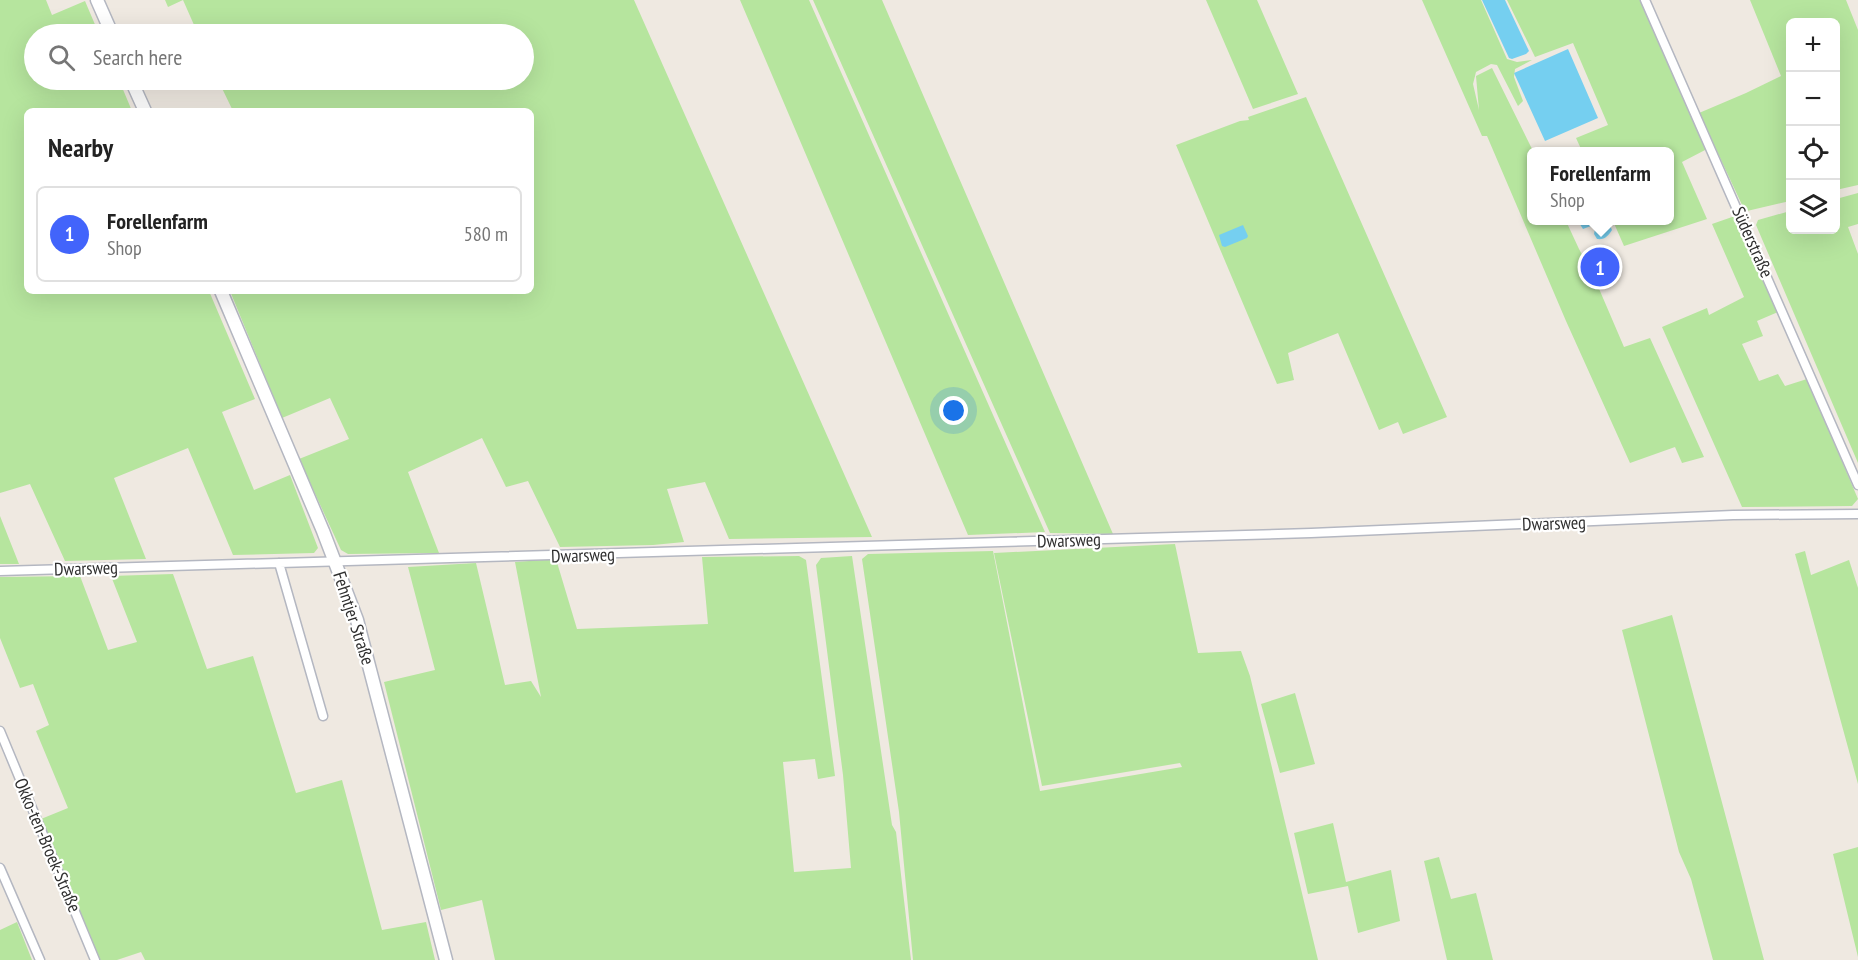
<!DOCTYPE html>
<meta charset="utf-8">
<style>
body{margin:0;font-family:"PT Sans Narrow",sans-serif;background:#f2f2f2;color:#222}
.controls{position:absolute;right:18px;top:18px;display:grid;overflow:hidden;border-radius:9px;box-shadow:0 6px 24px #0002}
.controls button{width:54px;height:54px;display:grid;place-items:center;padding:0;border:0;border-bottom:2px solid #e0e0e0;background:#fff;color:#222;font:30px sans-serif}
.you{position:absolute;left:954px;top:411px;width:21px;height:21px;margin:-15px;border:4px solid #fff;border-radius:50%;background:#1a73e8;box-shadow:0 0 0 9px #1a73e833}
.badge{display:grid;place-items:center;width:39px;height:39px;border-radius:50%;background:#4264fb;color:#fff;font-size:20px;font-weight:700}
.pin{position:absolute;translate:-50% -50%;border:3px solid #fff;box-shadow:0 2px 6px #0006}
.popup{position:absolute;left:1527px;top:147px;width:147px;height:78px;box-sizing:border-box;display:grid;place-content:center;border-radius:9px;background:#fff;filter:drop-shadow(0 2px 4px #0005);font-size:20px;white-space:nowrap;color:#767676}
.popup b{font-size:22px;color:#222}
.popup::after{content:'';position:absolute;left:50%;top:100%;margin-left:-12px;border:12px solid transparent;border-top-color:#fff}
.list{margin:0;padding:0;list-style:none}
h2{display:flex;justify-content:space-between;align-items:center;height:78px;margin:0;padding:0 24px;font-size:26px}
h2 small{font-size:20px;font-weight:400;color:#767676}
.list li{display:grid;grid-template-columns:39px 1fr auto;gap:18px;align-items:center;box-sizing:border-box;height:96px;margin:0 12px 12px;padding:0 12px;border:2px solid #e0e0e0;border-radius:9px}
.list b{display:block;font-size:22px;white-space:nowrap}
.list p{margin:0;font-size:20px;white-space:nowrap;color:#767676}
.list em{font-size:20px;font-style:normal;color:#767676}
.icon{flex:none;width:33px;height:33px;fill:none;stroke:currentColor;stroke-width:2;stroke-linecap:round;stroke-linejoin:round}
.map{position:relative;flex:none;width:1858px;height:960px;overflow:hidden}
.search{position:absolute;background:#fff;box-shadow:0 6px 24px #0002;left:24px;top:24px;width:510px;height:66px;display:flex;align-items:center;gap:15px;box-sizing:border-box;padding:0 21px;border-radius:33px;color:#767676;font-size:22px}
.panel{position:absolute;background:#fff;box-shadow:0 6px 24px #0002;left:24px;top:108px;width:510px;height:186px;border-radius:9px}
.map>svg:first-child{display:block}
</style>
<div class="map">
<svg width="1858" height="960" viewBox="0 0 1858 960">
<rect width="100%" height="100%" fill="#efe9e1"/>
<path fill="#b6e59e" d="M0,0h46l6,15 33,-14 14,33h-65v46h85l13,31h-105v180h182l46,108 -33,13 32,78 36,-15 28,73 -4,5 -81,2 -45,-107 -74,30 32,81 -81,2 -35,-77 -30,9z
M165,0h469l238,537 -143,2 -24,-57 -38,7 17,53 -31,3 -93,2 -32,-66 -22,6 -24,-49 -74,34 31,81 -91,1 -7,-4 -42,-91 50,-20 -19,-41 -48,20 -52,-127h301v-180h-298l-15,-31h306v-46h-326l-15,-34 -15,7z
M740,0h69l236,532 -77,3z
M813,0h69l231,534 -63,-1z
M1206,0h51l41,94 -45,15z
M1422,0h59l26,59 10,3 15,-2 -17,9 -1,8 9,24 -5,5 -21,-41 -6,-1 -15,8 -3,12 6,26 -3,-34 16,-8 41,83 -2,1v68l35,1 13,28 15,28 30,70 26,-9 54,119 -22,6 -7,-16 -45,16 -64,-142 -79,-185h-5z
M1507,0h133l67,149 -25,13 25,57 -83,27 -11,-25 56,-1v-68l-87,-1 -6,-13 32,-13 -35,-82 -38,14z
M1750,0h96l12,30v155l-22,5v-168h-46v179l-43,10 -4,-4 -44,-94 47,-20 35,-17z
M1306,97l141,320 -44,17 -5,-12 -19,8 -41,-97 -50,20 6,27 -17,4 -101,-239 64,-24 9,-1 -1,-3z
M1858,193v31l-10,3 10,27v209l-102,-238 2,-5 32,-9v19h46v-31z
M1735,216l2,1 41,95 -21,9 6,15 -21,8 17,37 19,-7 7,12 22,-7 51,120 -6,7 -110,1 -80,-180 45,-19 2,7 35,-18 -32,-73z
M0,516l19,48h-19z
M1175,544l23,109 43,-2 9,25 68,284h-405l-14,-148 -37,-253 6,-5 125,-3 47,240 142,-24 -2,-4 -138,23 -48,-233z
M1805,551l6,24 38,-15 9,28v196l-63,-230z
M799,556l7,4 29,216 -17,3 -3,-20 -32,3 11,110 57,-4 -8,-93 -27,-210 5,-7 31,-2 40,269 4,7 15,128h-416l-13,-60 -41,10 -57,-228 51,-12 -27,-103 68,-4 29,122 26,-4 10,16 -26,-135 41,-3 21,70 131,-5 -6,-67z
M173,574l34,95 46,-13 43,137 46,-13 40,150 44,-8 9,38h-290l-4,-8 -24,8h-19l-57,-141 27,-11 -32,-77 13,-6 -16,-41 -13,4 -20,-50v-61l80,-1 28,74 29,-8 -26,-66z
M1672,615l92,345h-51l-22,-81 -12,-27 -57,-222z
M1295,693l20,71 -35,9 -19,-69z
M1333,823l13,59 45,-12 9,51 -42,12 -10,-47 -40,8 -14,-61z
M1858,847v110l-25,-103z
M1439,857l12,42 25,-6 17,67h-46l-23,-99z
M17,922l15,38h-32v-30z"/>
<path fill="#75cff0" d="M1482,0h23l24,51 -3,3 -14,5 -3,-1z
M1568,49l30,69 -53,23 -31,-68z
M1578,221h30l4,9c-4,6 -7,10 -15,9l-3,-5 2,-10 -13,5z
M1243,225l5,11 -1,2 -22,9 -3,-1 -3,-11z"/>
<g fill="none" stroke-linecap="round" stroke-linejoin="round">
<g stroke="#b4b7c1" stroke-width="11">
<path id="street" d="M1645,0l213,485
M279,563l44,153
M0,571l1311,-38 422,-18 125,-1
M0,731l95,229
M0,868l40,92"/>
</g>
<g stroke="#b4b7c1" stroke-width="15">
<path id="secondary" d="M97,0l15,34
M131,80l14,31
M221,291l102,240 34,89 89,340"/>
</g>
<use href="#street" stroke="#fff" stroke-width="8"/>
<use href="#secondary" stroke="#fff" stroke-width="12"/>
</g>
<g text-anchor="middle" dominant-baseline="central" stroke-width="4.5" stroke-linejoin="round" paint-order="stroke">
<g font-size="18" fill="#2e2e2e" stroke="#fff">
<text transform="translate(1753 242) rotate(66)">Süderstraße</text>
<text transform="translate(1554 523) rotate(-2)">Dwarsweg</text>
<text transform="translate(1069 540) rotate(-2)">Dwarsweg</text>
<text transform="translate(583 555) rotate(-2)">Dwarsweg</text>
<text transform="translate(86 568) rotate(-2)">Dwarsweg</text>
<text transform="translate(354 618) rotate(72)">Fehntjer Straße</text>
<text transform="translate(48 845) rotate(67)">Okko-ten-Broek-Straße</text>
</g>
</g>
</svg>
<div class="controls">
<button>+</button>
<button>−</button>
<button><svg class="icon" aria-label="locate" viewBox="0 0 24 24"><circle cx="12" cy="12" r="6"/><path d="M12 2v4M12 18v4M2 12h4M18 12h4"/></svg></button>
<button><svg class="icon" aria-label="layers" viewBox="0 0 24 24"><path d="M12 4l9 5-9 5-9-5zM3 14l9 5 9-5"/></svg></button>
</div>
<div class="you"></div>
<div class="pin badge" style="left:1600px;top:267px">1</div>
<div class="popup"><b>Forellenfarm</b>Shop</div>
<div class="search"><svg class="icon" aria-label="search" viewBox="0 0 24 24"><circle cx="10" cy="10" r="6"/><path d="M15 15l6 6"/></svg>Search here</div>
<section class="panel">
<h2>Nearby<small></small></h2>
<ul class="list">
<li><span class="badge">1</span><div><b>Forellenfarm</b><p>Shop</p></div><em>580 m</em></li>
</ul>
</section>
</div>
